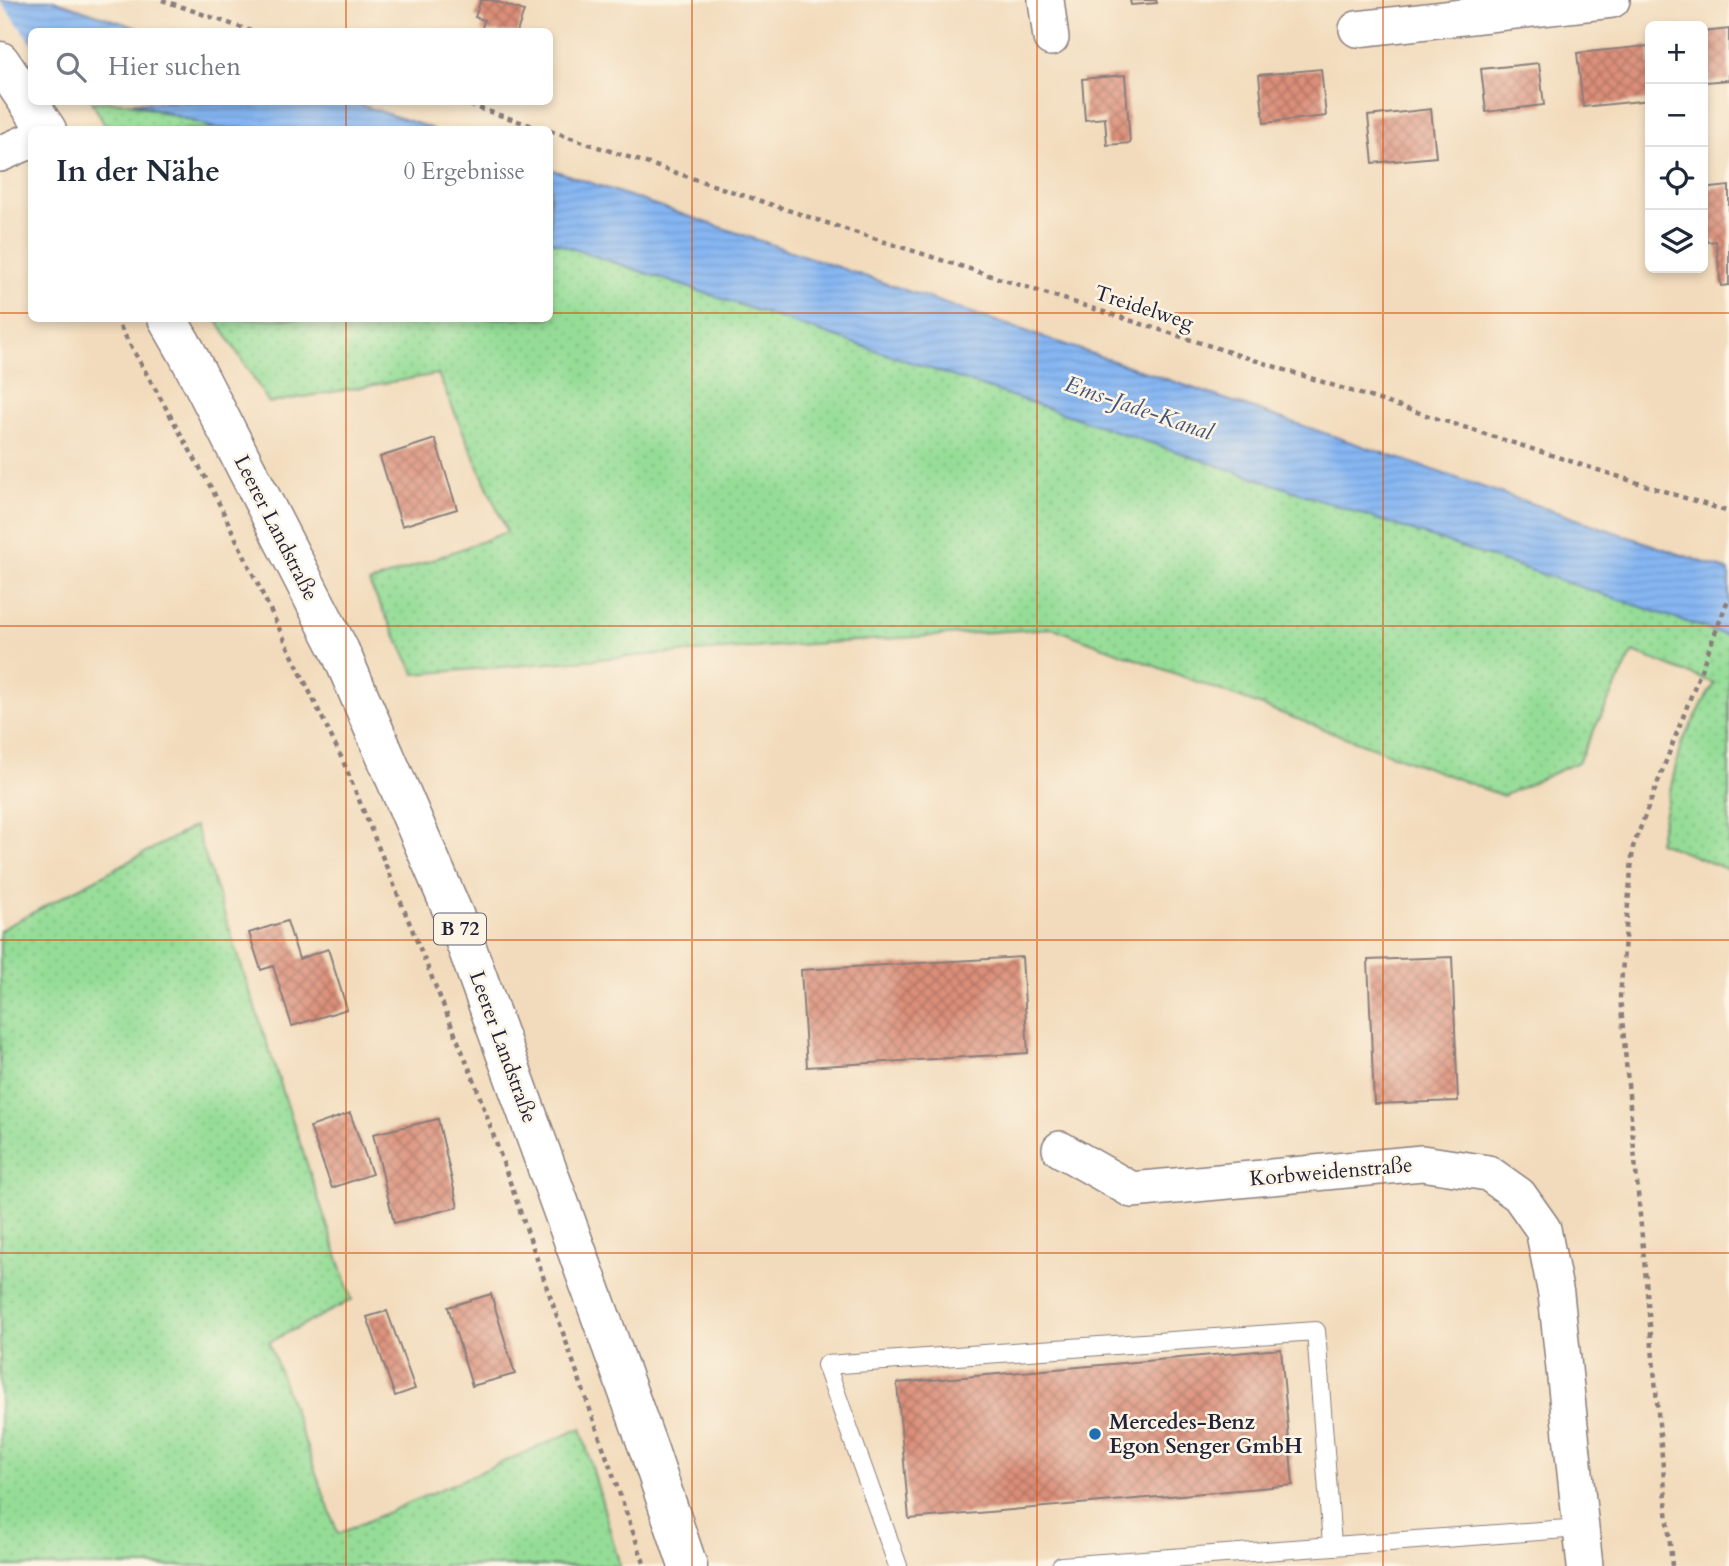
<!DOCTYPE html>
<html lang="de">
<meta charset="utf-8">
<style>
body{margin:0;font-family:Cardo,serif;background:#f2f2f3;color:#1f2937}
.controls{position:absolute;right:21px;top:21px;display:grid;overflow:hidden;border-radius:10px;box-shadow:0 4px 10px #0003}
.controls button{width:63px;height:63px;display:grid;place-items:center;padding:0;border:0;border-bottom:2px solid #e0e1e3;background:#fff;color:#1f2937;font:35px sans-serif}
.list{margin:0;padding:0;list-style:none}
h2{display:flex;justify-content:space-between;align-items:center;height:91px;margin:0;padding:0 28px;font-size:30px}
h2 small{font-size:23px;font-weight:400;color:#747a83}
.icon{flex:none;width:38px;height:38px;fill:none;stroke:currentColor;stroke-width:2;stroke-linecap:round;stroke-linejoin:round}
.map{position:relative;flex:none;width:1729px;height:1566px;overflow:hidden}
.search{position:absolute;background:#fff;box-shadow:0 4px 10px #0003;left:28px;top:28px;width:525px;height:77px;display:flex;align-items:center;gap:18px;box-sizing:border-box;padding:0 24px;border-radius:10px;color:#747a83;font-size:26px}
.panel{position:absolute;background:#fff;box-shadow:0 4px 10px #0003;left:28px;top:126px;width:525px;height:196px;border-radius:10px}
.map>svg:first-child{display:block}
</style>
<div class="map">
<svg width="1729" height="1566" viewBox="0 0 1729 1566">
<defs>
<pattern id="grass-dots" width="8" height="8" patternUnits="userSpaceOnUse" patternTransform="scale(1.75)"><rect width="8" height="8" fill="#95dd97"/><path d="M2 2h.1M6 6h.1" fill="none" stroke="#80bd83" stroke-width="1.8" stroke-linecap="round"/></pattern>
<pattern id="water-rules" width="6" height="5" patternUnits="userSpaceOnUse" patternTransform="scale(1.75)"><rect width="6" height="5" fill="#86b6f2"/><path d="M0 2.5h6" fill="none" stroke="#739cd0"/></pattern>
<pattern id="building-cross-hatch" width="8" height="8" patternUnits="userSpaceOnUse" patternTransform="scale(1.75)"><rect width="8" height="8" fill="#db8f79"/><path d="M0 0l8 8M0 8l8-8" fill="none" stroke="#b17464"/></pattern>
</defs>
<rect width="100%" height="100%" fill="#fcf5e5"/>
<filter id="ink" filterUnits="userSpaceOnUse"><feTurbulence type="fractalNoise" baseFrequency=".0143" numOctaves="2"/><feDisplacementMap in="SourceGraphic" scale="14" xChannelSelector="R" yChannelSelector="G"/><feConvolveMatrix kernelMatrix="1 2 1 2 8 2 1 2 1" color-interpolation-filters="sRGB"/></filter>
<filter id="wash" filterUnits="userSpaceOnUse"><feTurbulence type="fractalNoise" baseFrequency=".00686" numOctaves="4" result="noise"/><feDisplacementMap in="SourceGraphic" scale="28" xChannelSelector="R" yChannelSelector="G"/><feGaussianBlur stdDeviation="1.57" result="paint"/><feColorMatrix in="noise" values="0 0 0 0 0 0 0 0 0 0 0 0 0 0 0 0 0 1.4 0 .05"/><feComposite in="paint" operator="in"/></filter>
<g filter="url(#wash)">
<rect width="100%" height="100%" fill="#f2dbbc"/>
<path fill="url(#grass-dots)" stroke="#5c8069" stroke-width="2" d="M92,102h34l94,27h-113z
M550,240l1179,395v235l-71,-28 23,-98 33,-61 -81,-31 -55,110 -75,34 -450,-168 -391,26 -247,20 -46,-91 138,-51 -69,-158 -169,29 -53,-84 334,-1z
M195,826l157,474 -83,42 69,192 243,-106 39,138h-620v-636z"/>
<path fill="url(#water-rules)" stroke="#546c96" stroke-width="2" d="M0,0h53l94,31 -115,1 -1,35z
M133,102h219l82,27h-217z
M550,169l1179,402v65l-239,-79 -940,-316z"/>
<path fill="#f2dbbc" d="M0,0l32,44v27l-32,-10z"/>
<g id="blocks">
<path fill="url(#building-cross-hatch)" d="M481,0h11l32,11 -7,21h-36l3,-12 -9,-3z
M1130,0h26l1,3 -26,2z
M1729,29v51l-24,2 -2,-8v-42z
M1648,46l2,21v33l-67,7 -6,-54z
M1539,63l5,42 -58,7 -5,-43z
M1321,69l5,47 -62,7 -5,-48z
M1125,75l5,68 -23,2 -2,-27 -20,2 -3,-41z
M1431,109l5,48 -63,6 -5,-47z
M1729,186v99l-8,1 -5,-45 -9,1 -2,-8 -2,-45z
M435,439l22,70 -55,17 -22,-69z
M287,921l12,38 29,-10 19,60 -55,17 -19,-60 -12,4 -12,-37z
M1022,957l6,96 -221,14 -6,-97z
M1452,957l6,144 -84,3 -6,-144z
M350,1113l22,61 -40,14 -22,-61z
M438,1119l20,88 -64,16 -21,-89z
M491,1294l24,80 -43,12 -24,-79z
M387,1311l28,78 -20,7 -28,-79z
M1281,1349l12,136 -384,34 -12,-136z"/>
</g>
</g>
<g filter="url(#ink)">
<use href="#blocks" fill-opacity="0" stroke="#8a7e7c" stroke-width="2"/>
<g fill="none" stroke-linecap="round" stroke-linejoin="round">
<g stroke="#8a7e7c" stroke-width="20">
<path id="service" d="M898,1566l-72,-201 490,-34 16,214
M1061,1566l519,-38"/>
</g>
<g stroke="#8a7e7c" stroke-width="38">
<path id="minor" d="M1046,0l5,38
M1357,29l255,-29
M0,154l32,-14
M1060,1149l72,41 290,-27 66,10 31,22 24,34 13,65 29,272"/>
</g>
<g stroke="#8a7e7c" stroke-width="41">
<path id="primary" d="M0,61l47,69
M167,318l19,33 154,300 121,280 188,519 39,116"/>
</g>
<path stroke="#8a7e7c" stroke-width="4.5" stroke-dasharray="5 5" stroke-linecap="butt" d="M162,0l92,32
M460,102l85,28
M550,131l301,100 878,281
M115,318l98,173 130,270 131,319 171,486
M1672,1566l-52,-570 13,-149 96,-250"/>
<use href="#service" stroke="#fff" stroke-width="18"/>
<use href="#minor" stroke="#fff" stroke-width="35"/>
<use href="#primary" stroke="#fff" stroke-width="38"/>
</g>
</g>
<path fill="none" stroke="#d45411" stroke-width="2" stroke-opacity="0.55" d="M346,0v32M692,0v1566M1037,0v1566M1383,0v1566M346,102v28M0,313h32M550,313h1179M346,318v1248M0,626h1729M0,940h1729M0,1253h1729"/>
<circle fill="#1f6fb2" stroke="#fcf5e5" stroke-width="2.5" cx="1095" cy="1434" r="7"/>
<g text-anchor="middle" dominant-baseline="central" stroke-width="5" stroke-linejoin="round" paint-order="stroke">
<rect fill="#fcf5e5" stroke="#63616e" stroke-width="2" x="434" y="913.5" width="52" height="31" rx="5"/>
<g font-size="19" font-weight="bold" fill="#22223b">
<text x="460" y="929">B 72</text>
</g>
<g font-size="21" fill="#22223b" stroke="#fcf5e5">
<text transform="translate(1144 308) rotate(18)">Treidelweg</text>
<text transform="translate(276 528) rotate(63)">Leerer Landstraße</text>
<text transform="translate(503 1047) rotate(70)">Leerer Landstraße</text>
<text transform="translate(1331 1172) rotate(-5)">Korbweidenstraße</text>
</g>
<g font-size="21" font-weight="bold" fill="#22223b" stroke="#fcf5e5" text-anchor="start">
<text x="1109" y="1422">Mercedes-Benz<tspan x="1109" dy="24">Egon Senger GmbH</tspan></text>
</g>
<g font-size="23" font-style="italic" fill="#45567b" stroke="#fcf5e5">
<text transform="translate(1139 408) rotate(19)">Ems-Jade-Kanal</text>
</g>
</g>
</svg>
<div class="controls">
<button>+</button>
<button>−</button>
<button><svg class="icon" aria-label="locate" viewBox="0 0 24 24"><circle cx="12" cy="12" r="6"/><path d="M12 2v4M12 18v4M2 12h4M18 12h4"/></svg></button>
<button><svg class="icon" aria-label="layers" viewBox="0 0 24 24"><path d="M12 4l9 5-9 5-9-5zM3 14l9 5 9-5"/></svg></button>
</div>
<div class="search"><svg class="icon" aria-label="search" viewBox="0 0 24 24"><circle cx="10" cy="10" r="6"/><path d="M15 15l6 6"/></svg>Hier suchen</div>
<section class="panel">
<h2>In der Nähe<small>0 Ergebnisse</small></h2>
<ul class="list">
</ul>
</section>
</div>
